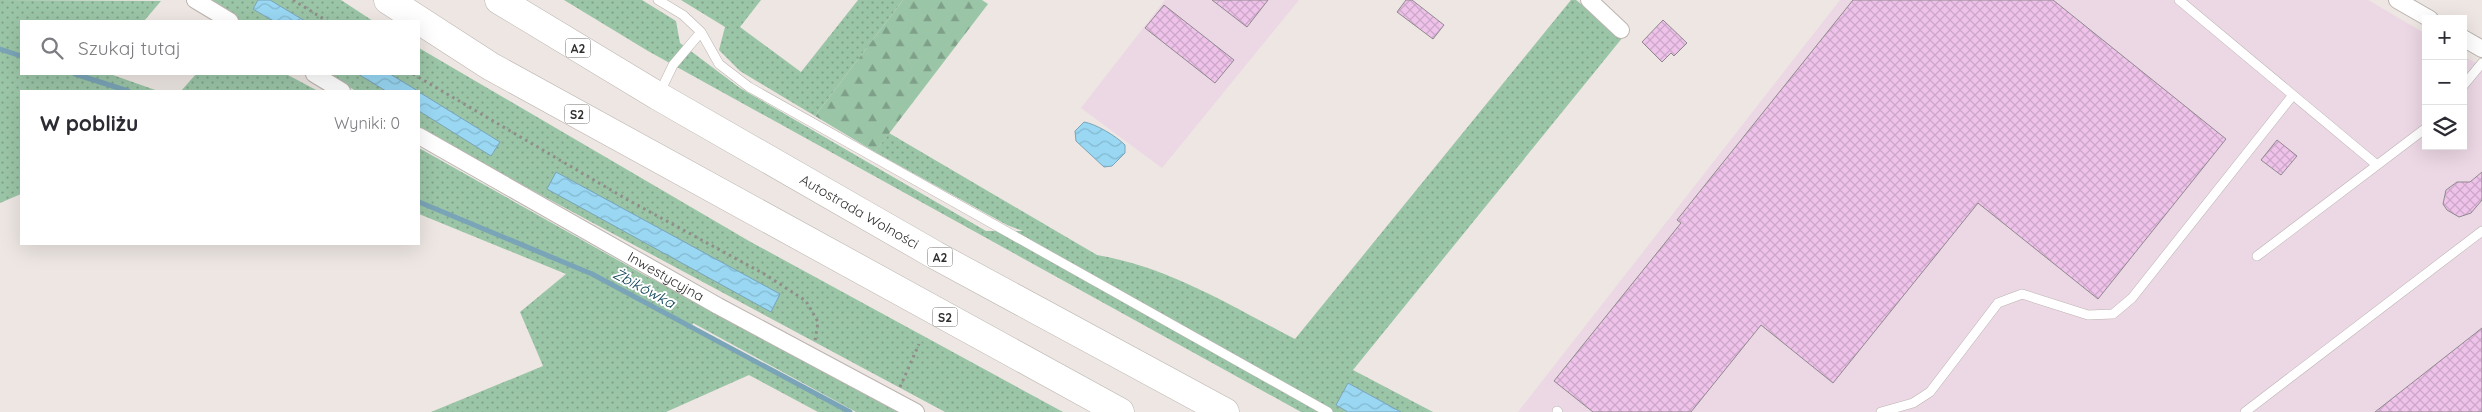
<!DOCTYPE html>
<html lang="pl">
<meta charset="utf-8">
<style>
body{margin:0;font-family:Quicksand,sans-serif;background:#f2f2f3;color:#2b2b33}
.controls{position:absolute;right:15px;top:15px;display:grid;overflow:hidden;border-radius:0px;box-shadow:0 5px 20px #0002}
.controls button{width:45px;height:45px;display:grid;place-items:center;padding:0;border:0;border-bottom:1px solid #e1e1e2;background:#fff;color:#2b2b33;font:25px sans-serif}
.list{margin:0;padding:0;list-style:none}
h2{display:flex;justify-content:space-between;align-items:center;height:65px;margin:0;padding:0 20px;font-size:21px}
h2 small{font-size:16px;font-weight:400;color:#7c7c81}
.icon{flex:none;width:28px;height:28px;fill:none;stroke:currentColor;stroke-width:2;stroke-linecap:round;stroke-linejoin:round}
.map{position:relative;flex:none;width:2482px;height:412px;overflow:hidden}
.search{position:absolute;background:#fff;box-shadow:0 5px 20px #0002;left:20px;top:20px;width:400px;height:55px;display:flex;align-items:center;gap:12px;box-sizing:border-box;padding:0 18px;border-radius:0px;color:#7c7c81;font-size:19px}
.panel{position:absolute;background:#fff;box-shadow:0 5px 20px #0002;left:20px;top:90px;width:400px;height:155px;border-radius:0px}
.map>svg:first-child{display:block}
</style>
<div class="map">
<svg width="2482" height="412" viewBox="0 0 2482 412">
<defs>
<pattern id="grass-dots" width="8" height="8" patternUnits="userSpaceOnUse" patternTransform="scale(1.25)"><rect width="8" height="8" fill="#9bc5a7"/><path d="M2 2h.1M6 6h.1" fill="none" stroke="#7fa088" stroke-width="1.8" stroke-linecap="round"/></pattern>
<pattern id="forest-firs" width="22" height="20" patternUnits="userSpaceOnUse" patternTransform="scale(1.25)"><rect width="22" height="20" fill="#9bc5a7"/><path d="M5 1l3.5 6h-7zM16 11l3.5 6h-7z" fill="#7fa088"/></pattern>
<pattern id="water-waves" width="16" height="10" patternUnits="userSpaceOnUse" patternTransform="scale(1.25)"><rect width="16" height="10" fill="#99d7f3"/><path d="M0 5q4-4 8 0t8 0" fill="none" stroke="#84b9d0"/></pattern>
<pattern id="building-cross-hatch" width="8" height="8" patternUnits="userSpaceOnUse" patternTransform="scale(1.25)"><rect width="8" height="8" fill="#efc2ea"/><path d="M0 0l8 8M0 8l8-8" fill="none" stroke="#cda7c9"/></pattern>
</defs>
<rect width="100%" height="100%" fill="#ede6e2"/>
<path fill="#ecd7e4" d="M1165,0h134l-137,168 -81,-60z
M1840,0h528l58,34v112h37v-90l19,10v346h-964z"/>
<path fill="url(#grass-dots)" d="M0,0l161,1 -17,20h-123v53h89l48,17h-137v103l-21,9z
M208,0h50l-5,9 20,12h-35z
M270,0h71l32,21h-68z
M564,0h78l34,21 4,22 60,45 246,143h37l-16,-6 -132,-73 14,-19 208,122c72,12 134,51 198,84l276,-339h5l47,37 -270,333 80,42h-32l-53,-29 -12,22 12,7h-47l-653,-361z
M681,0h80l-21,27 61,45 57,-72h45l-88,116 -75,-45 -21,-21 6,-23z
M419,48l330,193 314,171h-118l-501,-269 -25,-15v-17l72,44 8,-13 -109,-68h29z
M196,74h90l32,17h-137z
M327,74h31l28,17h-30z
M419,148l227,128 68,32 185,104h-43l-163,-89 -2,6 156,83h-29l-69,-37 -83,37h-235l112,-46 -23,-54 46,-38 -147,-60z"/>
<path fill="url(#forest-firs)" d="M903,0h79l6,4 -113,148 -60,-36z"/>
<path fill="url(#water-waves)" stroke="#7aa4b7" d="M258,0h12l35,21h-32l-20,-12z
M358,74h32l28,17h-32z
M419,92l81,50 -9,14 -72,-45z
M1084,122c12,2 32,14 41,23v8l-13,13 -8,1 -28,-26 -1,-10z
M556,172l224,122 -9,18 -224,-123z
M1348,383l53,29h-53l-12,-7z"/>
<g fill="none" stroke-linecap="round" stroke-linejoin="round">
<path stroke="#7aa4b7" stroke-width="5" d="M0,49l21,7
M75,74l53,17
M419,202l173,72 258,138"/>
</g>
<path fill="url(#building-cross-hatch)" stroke="#8f898e" d="M1212,0h56l-21,27z
M1406,0h6l32,25 -11,14 -36,-27z
M1853,0h200l173,139 -128,160 -120,-96 -145,180 -72,-58 -70,87h-98l-39,-31 127,-158 -4,-3z
M1164,5l70,55 -19,23 -70,-55z
M1663,20l24,23 -13,13 -3,-3 -9,9 -20,-20z
M2277,140l20,16 -16,19 -20,-15z
M2482,172v28l-11,13 -12,4 -12,-7 -4,-6 3,-14 11,-8h13z
M2482,328v84h-107z"/>
<g fill="none" stroke-linecap="round" stroke-linejoin="round">
<g stroke="#bbb4b0" stroke-width="10">
<path id="service" d="M658,0l25,15 18,17 -28,33 -14,29
M2179,0l198,165
M701,32l18,32 30,23 579,325
M2463,86l19,-23
M2257,256l169,-128
M1557,411l1,1
M1881,412l32,-9 17,-11 68,-89 24,-9 66,21 25,-1 19,-16 161,-203
M2245,412l237,-181"/>
</g>
<g stroke="#bbb4b0" stroke-width="18">
<g id="minor">
<path d="M195,0l35,21"/>
<path d="M1589,0l32,30"/>
<path d="M2397,0l33,19"/>
<path d="M2463,38l19,11"/>
<path d="M314,74l28,17"/>
<path id="s1" d="M419,136l299,170 198,106"/>
</g>
</g>
<g stroke="#bbb4b0" stroke-width="29">
<g id="motorway">
<path d="M388,0l102,66 630,346"/>
<path id="s2" d="M499,0l159,96 277,159 290,157"/>
</g>
</g>
<path stroke="#918d8a" stroke-width="3" stroke-dasharray="2.5 4" stroke-linecap="butt" d="M293,0l34,21
M413,74l215,126 138,75 40,26 12,21 -3,19
M900,387l19,-43"/>
<use href="#service" stroke="#fff" stroke-width="9"/>
<use href="#minor" stroke="#fff" stroke-width="16"/>
<use href="#motorway" stroke="#fff" stroke-width="28"/>
</g>
<g text-anchor="middle" dominant-baseline="central" stroke-width="4" stroke-linejoin="round" paint-order="stroke">
<g fill="#fff" stroke="#6e6d6b" stroke-width="1">
<rect x="565.5" y="38.5" width="25" height="19" rx="4"/>
<rect x="564.5" y="104.5" width="25" height="19" rx="4"/>
<rect x="927.5" y="247.5" width="25" height="19" rx="4"/>
<rect x="932.5" y="307.5" width="25" height="19" rx="4"/>
</g>
<g font-size="12" font-weight="bold" fill="#302e2c">
<text x="578" y="48">A2</text>
<text x="577" y="114">S2</text>
<text x="940" y="257">A2</text>
<text x="945" y="317">S2</text>
</g>
<g font-size="14" fill="#302e2c" stroke="#fff">
<text stroke="none"><textPath href="#s2" startOffset="418">Autostrada Wolności</textPath></text>
<text stroke="none"><textPath href="#s1" startOffset="284">Inwestycyjna</textPath></text>
</g>
<g font-size="15" font-style="italic" fill="#093f53" stroke="#fff">
<text transform="translate(644 288) rotate(28)">Żbikówka</text>
</g>
</g>
</svg>
<div class="controls">
<button>+</button>
<button>−</button>
<button><svg class="icon" aria-label="layers" viewBox="0 0 24 24"><path d="M12 4l9 5-9 5-9-5zM3 14l9 5 9-5"/></svg></button>
</div>
<div class="search"><svg class="icon" aria-label="search" viewBox="0 0 24 24"><circle cx="10" cy="10" r="6"/><path d="M15 15l6 6"/></svg>Szukaj tutaj</div>
<section class="panel">
<h2>W pobliżu<small>Wyniki: 0</small></h2>
<ul class="list">
</ul>
</section>
</div>
